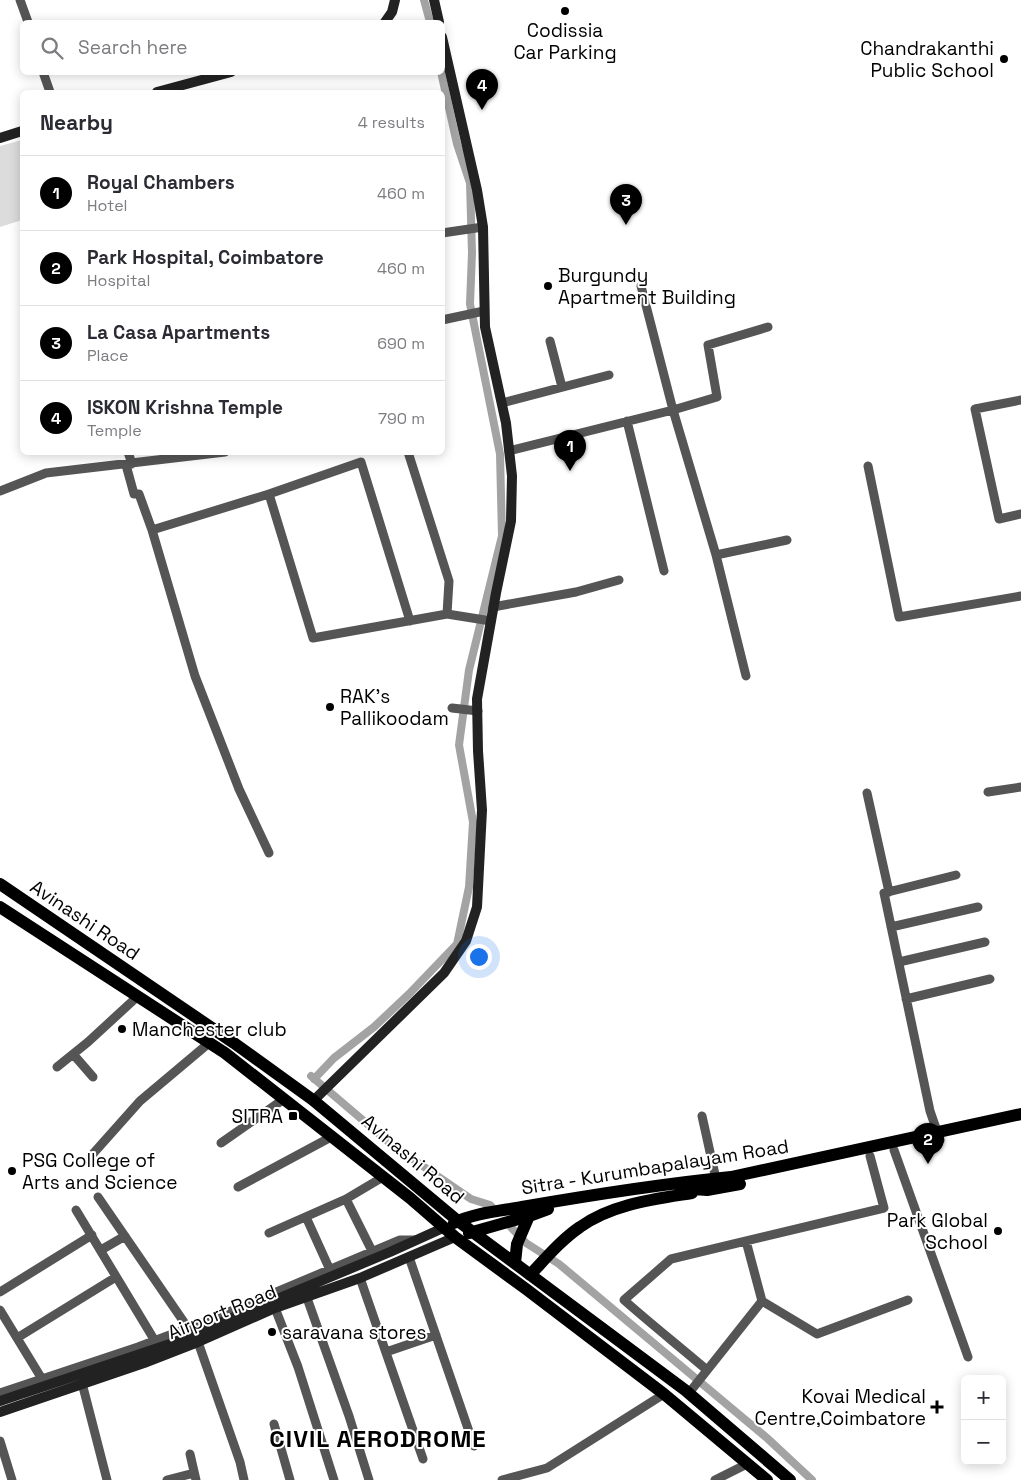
<!DOCTYPE html>
<meta charset="utf-8">
<style>
body{margin:0;font-family:"Space Grotesk",sans-serif;background:#f7f7f7;color:#2b2b33}
.controls{position:absolute;right:15px;bottom:15px;display:grid;overflow:hidden;border-radius:8px;box-shadow:0 2px 12px #0003}
.controls button{width:45px;height:45px;display:grid;place-items:center;padding:0;border:0;border-bottom:1px solid #e1e1e2;background:#fff;color:#2b2b33;font:25px sans-serif}
.you{position:absolute;left:478px;top:956px;width:18px;height:18px;margin:-12px;border:4px solid #fff;border-radius:50%;background:#1a73e8;box-shadow:0 0 0 8px #1a73e833}
.badge{display:grid;place-items:center;width:32px;height:32px;border-radius:50%;background:#000;color:#fff;font-size:16px;font-weight:700}
.pin{position:absolute;translate:-50% -41px;filter:drop-shadow(0 1px 2px #0008)}
.pin::after{content:'';position:absolute;top:26px;width:18px;height:15px;background:inherit;clip-path:polygon(0 0,100% 0,50% 100%)}
.list{margin:0;padding:0;list-style:none}
h2{display:flex;justify-content:space-between;align-items:center;height:65px;margin:0;padding:0 20px;font-size:21px}
h2 small{font-size:16px;font-weight:400;color:#7c7c81}
.list li{display:grid;grid-template-columns:32px 1fr auto;gap:15px;align-items:center;box-sizing:border-box;height:75px;padding:0 20px;border-top:1px solid #e1e1e2}
.list b{display:block;font-size:19px;white-space:nowrap}
.list p{margin:0;font-size:16px;white-space:nowrap;color:#7c7c81}
.list em{font-size:16px;font-style:normal;color:#7c7c81}
.icon{flex:none;width:28px;height:28px;fill:none;stroke:currentColor;stroke-width:2;stroke-linecap:round;stroke-linejoin:round}
.map{position:relative;flex:none;width:1021px;height:1480px;overflow:hidden}
.search{position:absolute;background:#fff;box-shadow:0 2px 12px #0003;left:20px;top:20px;width:425px;height:55px;display:flex;align-items:center;gap:12px;box-sizing:border-box;padding:0 18px;border-radius:8px;color:#7c7c81;font-size:19px}
.panel{position:absolute;background:#fff;box-shadow:0 2px 12px #0003;left:20px;top:90px;width:425px;height:365px;border-radius:8px}
.map>svg:first-child{display:block}
</style>
<div class="map">
<svg width="1021" height="1480" viewBox="0 0 1021 1480">
<rect width="100%" height="100%" fill="#fff"/>
<path fill="#dcdcdc" d="M22,140v80l-22,7v-81z"/>
<g fill="none" stroke-linecap="round" stroke-linejoin="round">
<path stroke="#a3a3a3" stroke-width="8" d="M424,0l6,22
M311,1076l81,69 79,54 19,6 7,8
M314,1079l20,-21 40,-31 35,-33 48,-50 12,-57 4,-65 -14,-77 10,-75 33,-134 -2,-82 -30,-150 2,-51 -2,-70 -13,-39 -16,-72
M505,1221l21,22 33,21 208,174 45,42"/>
<path stroke="#555" stroke-width="9" d="M20,0l8,22
M43,72l7,20
M442,233l41,-6
M641,286l32,124 44,-13 -9,-52 60,-18
M442,320l42,-9
M550,341l12,46
M1021,400l-46,9 24,110 22,-5
M502,403l107,-28
M627,421l37,150
M509,451l164,-41 43,145 71,-15
M128,452l4,12
M408,452l41,129 -2,33
M126,465l8,29h5l13,36 117,-36
M868,466l31,151 122,-21
M0,491l46,-18 179,-21
M152,530l43,146 44,113 30,64
M716,555l30,121
M493,607l83,-15 43,-12
M410,621l-49,-159 -92,32 44,144 134,-24 44,7
M452,708l26,3
M988,792l33,-5
M867,793l22,99
M891,927l87,-20
M899,962l86,-20
M906,999l84,-20
M73,1054l20,23
M57,1067l31,-25 50,-46
M702,1116l14,63
M940,1140l-10,-29 -46,-218 72,-18
M221,1143l63,-44
M894,1150l74,207
M91,1156l49,-55 69,-58
M238,1187l95,-51
M98,1197l90,131
M346,1199l26,52
M76,1210l79,131
M306,1217l24,53
M269,1233l77,-34 37,-22
M746,1241l16,60 55,33 91,-34
M101,1250l24,-14
M409,1257l65,189
M360,1278l63,181
M0,1292l92,-57
M307,1298l42,118 20,64
M275,1308l23,59 36,113
M0,1310l42,69
M17,1338l99,-61
M198,1342l42,120 4,18
M386,1352l50,-17
M707,1370c-28,-24 -56,-46 -83,-70l47,-41 213,-51 -14,-52
M82,1383l25,97
M0,1393l138,-46 74,-28 188,-79h16
M689,1393l73,-92
M274,1424l16,56
M0,1441l12,39
M190,1454l6,26
M167,1480l27,-7
M502,1480l45,-12 117,-74
M715,1480l32,-16"/>
<path stroke="#222" stroke-width="10" d="M434,0l5,22
M385,22l7,-10 3,-12
M157,92l74,-20
M0,138l22,-7
M313,1101l131,-128 22,-32 11,-34 5,-97 -4,-59 -1,-52 19,-106 15,-72 1,-45 -6,-53 -21,-96 -2,-100 -6,-37 -35,-153
M0,1401l167,-56 223,-93 53,-24
M0,1412l144,-49 54,-21 77,-34 85,-30 95,-41"/>
<path stroke="#000" stroke-width="12" d="M0,884l234,159 79,57 145,121 227,169 105,90
M0,907l225,146 185,145 45,39 71,52 138,105 103,86
M681,1188l26,2 33,-6
M454,1223c20,-10 46,-12 68,-16 69,-12 139,-23 209,-30l290,-63
M469,1233l60,-17 19,-7
M515,1263l2,-19 12,-28
M530,1275c16,-17 31,-35 50,-48 32,-23 75,-28 112,-34"/>
</g>
<g fill="#000" stroke="#fff" stroke-width="2">
<circle cx="565" cy="11" r="5"/>
<circle cx="1004" cy="59" r="5"/>
<circle cx="548" cy="286" r="5"/>
<circle cx="330" cy="707" r="5"/>
<circle cx="122" cy="1029" r="5"/>
<rect x="288" y="1111" width="10" height="10" rx="2.5"/>
<circle cx="12" cy="1171" r="5"/>
<circle cx="998" cy="1231" r="5"/>
<circle cx="272" cy="1332" r="5"/>
<path d="M934.5 1399.5h5v5h5v5h-5v5h-5v-5h-5v-5h5z"/>
</g>
<g text-anchor="middle" dominant-baseline="central" stroke-width="4" stroke-linejoin="round" paint-order="stroke">
<g font-size="19" fill="#000" stroke="#fff" text-anchor="start">
<text x="565" y="30" text-anchor="middle">Codissia<tspan x="565" dy="22">Car Parking</tspan></text>
<text x="994" y="48" text-anchor="end">Chandrakanthi<tspan x="994" dy="22">Public School</tspan></text>
<text x="558" y="275">Burgundy<tspan x="558" dy="22">Apartment Building</tspan></text>
<text x="340" y="696">RAK's<tspan x="340" dy="22">Pallikoodam</tspan></text>
<text x="132" y="1029">Manchester club</text>
<text x="283" y="1116" text-anchor="end">SITRA</text>
<text x="22" y="1160">PSG College of<tspan x="22" dy="22">Arts and Science</tspan></text>
<text x="988" y="1220" text-anchor="end">Park Global<tspan x="988" dy="22">School</tspan></text>
<text x="282" y="1332">saravana stores</text>
<text x="926" y="1396" text-anchor="end">Kovai Medical<tspan x="926" dy="22">Centre,Coimbatore</tspan></text>
</g>
<g font-size="19" fill="#000" stroke="#fff">
<text transform="translate(85 920) rotate(34)">Avinashi Road</text>
<text transform="translate(413 1159) rotate(40)">Avinashi Road</text>
<text transform="translate(655 1167) rotate(-9)">Sitra - Kurumbapalayam Road</text>
<text transform="translate(222 1312) rotate(-22)">Airport Road</text>
</g>
<g font-size="24" font-weight="bold" letter-spacing="1" fill="#000" stroke="#fff">
<text x="378" y="1438">CIVIL AERODROME</text>
</g>
</g>
</svg>
<div class="controls">
<button>+</button>
<button>−</button>
</div>
<div class="you"></div>
<div class="pin badge" style="left:570px;top:471px">1</div>
<div class="pin badge" style="left:928px;top:1164px">2</div>
<div class="pin badge" style="left:626px;top:225px">3</div>
<div class="pin badge" style="left:482px;top:110px">4</div>
<div class="search"><svg class="icon" aria-label="search" viewBox="0 0 24 24"><circle cx="10" cy="10" r="6"/><path d="M15 15l6 6"/></svg>Search here</div>
<section class="panel">
<h2>Nearby<small>4 results</small></h2>
<ul class="list">
<li><span class="badge">1</span><div><b>Royal Chambers</b><p>Hotel</p></div><em>460 m</em></li>
<li><span class="badge">2</span><div><b>Park Hospital, Coimbatore</b><p>Hospital</p></div><em>460 m</em></li>
<li><span class="badge">3</span><div><b>La Casa Apartments</b><p>Place</p></div><em>690 m</em></li>
<li><span class="badge">4</span><div><b>ISKON Krishna Temple</b><p>Temple</p></div><em>790 m</em></li>
</ul>
</section>
</div>
